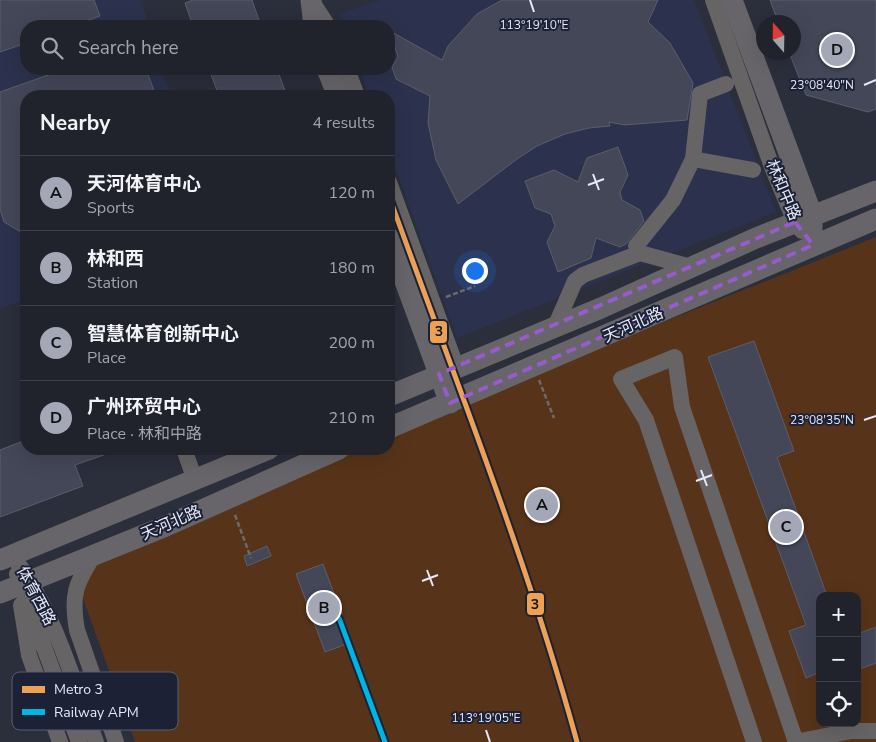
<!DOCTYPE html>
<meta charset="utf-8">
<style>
body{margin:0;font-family:"Nunito Sans","Noto Sans SC",sans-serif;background:#282a34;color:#f1f3f6}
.controls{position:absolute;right:15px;bottom:15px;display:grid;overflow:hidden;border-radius:10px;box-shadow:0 5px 20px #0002}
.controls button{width:45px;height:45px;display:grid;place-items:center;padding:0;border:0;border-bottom:1px solid #3d3f48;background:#20222c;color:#f1f3f6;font:25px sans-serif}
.compass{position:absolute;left:756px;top:15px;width:45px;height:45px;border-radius:50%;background:#20222c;box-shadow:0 5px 20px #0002;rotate:340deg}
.you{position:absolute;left:474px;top:270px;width:18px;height:18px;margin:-12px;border:4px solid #fff;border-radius:50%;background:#1a73e8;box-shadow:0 0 0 8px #1a73e833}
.badge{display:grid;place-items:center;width:32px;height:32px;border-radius:50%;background:#a4a8b6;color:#111;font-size:16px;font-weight:700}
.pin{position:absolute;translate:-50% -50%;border:2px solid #fff;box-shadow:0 1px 5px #0006}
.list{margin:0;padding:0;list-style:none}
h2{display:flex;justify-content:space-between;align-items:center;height:65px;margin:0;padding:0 20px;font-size:21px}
h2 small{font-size:16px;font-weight:400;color:#a2a4a9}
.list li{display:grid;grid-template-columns:32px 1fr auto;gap:15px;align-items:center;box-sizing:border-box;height:75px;padding:0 20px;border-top:1px solid #3d3f48}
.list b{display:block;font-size:19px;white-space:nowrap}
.list p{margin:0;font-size:16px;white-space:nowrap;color:#a2a4a9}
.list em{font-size:16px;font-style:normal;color:#a2a4a9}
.icon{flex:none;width:28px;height:28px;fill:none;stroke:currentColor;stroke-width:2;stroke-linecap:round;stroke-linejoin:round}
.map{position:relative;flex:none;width:876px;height:742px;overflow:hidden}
.search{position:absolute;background:#20222c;box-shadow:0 5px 20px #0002;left:20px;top:20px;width:375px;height:55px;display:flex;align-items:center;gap:12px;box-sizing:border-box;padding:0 18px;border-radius:20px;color:#a2a4a9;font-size:19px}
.panel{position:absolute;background:#20222c;box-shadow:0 5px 20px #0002;left:20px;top:90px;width:375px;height:365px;border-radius:20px}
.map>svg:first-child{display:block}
</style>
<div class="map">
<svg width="876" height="742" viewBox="0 0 876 742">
<rect width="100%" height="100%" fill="#2b2e3b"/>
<path fill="#2c324d" d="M0,0h141l8,26h-123v43h136l9,27h-145v203l-26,10z
M381,0h313l82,212 -319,126 -68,-187v-55h-20l-10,-27h30v-43h-46l-4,-12z"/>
<path fill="#573419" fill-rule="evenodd" d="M876,237v505h-741l-66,-182 279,-111h41v-17zM820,596h37v127h-37z"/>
<path fill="#444758" stroke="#5b5e69" d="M0,0h94l6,16 -28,10h-46v17l-26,9z
M193,0h59l9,26h-68l-8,-23z
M502,0h156l-10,22 22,21 23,40 -6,37 -63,5 -15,-3 1,4 -21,2 -24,6 -28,12 -20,13 -59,45 -22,-44 -8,-37 2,-27 -34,-17 -4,-12 6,-10 -8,-26 52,29 6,-14 29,-32z
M770,0h106v109l-8,3 -62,-17 -17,-43h5v-30h-16z
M65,69h81l10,27h-130v139l-22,-13 -4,-13v-117z
M209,69h68l10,27h-68z
M618,147l10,28 -8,17 2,8 18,10 4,11 -18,23 -6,3 -24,-9 -5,20 -33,14 -11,-30 8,-16 -4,-12 -16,-6 -10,-27 29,-11 24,12 9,-24z
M754,341l40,110 -17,6 50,139h-7v76l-14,6 -17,-47 17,-6 -98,-268z
M26,440v9l92,1 -43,15 8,21 -83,31v-67z
M267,546l4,10 -24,10 -3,-10z
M323,564l29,78 -27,10 -29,-78z
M876,627v36l-19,7v-36z"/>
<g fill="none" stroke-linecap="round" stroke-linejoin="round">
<path stroke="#6c6a6f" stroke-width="2.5" stroke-dasharray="5 2.5" stroke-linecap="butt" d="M446,297l29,-11
M539,380l15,38
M235,515l16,43"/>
<path stroke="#676466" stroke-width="16" d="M713,0l59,167 23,55 7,9
M313,3l15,23
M347,69l10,27
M693,159l7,-65 26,-10
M389,182l67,184
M636,246l37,-46 20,-41 60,11
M555,327l20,-46 8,-6 57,-22 51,14
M184,449l11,31
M12,555c42,55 60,123 84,187
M94,555c-19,29 -23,41 -17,75l39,112
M17,574l62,168
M21,605l8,50 31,87
M754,742l-108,-322 -25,-41 54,-22 7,50 114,335
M795,742l56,-11h25"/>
<path stroke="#67656a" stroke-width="21" d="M311,0l3,26
M732,0l80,215v15
M327,69l11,27
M389,238l61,165
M389,396l212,-88 155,-70 120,-47
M389,428l487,-209
M0,560l269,-111
M0,593l166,-67 173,-77"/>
<g stroke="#1c2136" stroke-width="9">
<path id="rail-1" d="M339,618l46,124"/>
</g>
<use href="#rail-1" stroke="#00b5e2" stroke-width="5"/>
<g stroke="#1c2136" stroke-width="9">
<path id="metro-1" d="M389,196c65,181 137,360 188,546"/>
</g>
<use href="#metro-1" stroke="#eca154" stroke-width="5"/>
</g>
<path fill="none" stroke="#965bcd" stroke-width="4" stroke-dasharray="10 6" stroke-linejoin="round" d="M795,222l18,23 -363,158 -11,-29z"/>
<path fill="none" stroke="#e5e9f8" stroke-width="2" d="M530,0l4,12M864,85l12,-5M593,174l6,16M588,185l16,-6M864,420l12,-4M701,470l6,16M696,481l16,-6M427,570l6,16M422,581l16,-6M486,730l4,12"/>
<g text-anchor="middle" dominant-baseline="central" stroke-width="4" stroke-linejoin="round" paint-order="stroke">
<g font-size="16" fill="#e5e9f8" stroke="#1c2136">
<text transform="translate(783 190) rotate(67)">林和中路</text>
<text transform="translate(633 325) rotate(-24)">天河北路</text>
<text transform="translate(171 523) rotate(-23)">天河北路</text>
<text transform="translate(36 596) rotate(62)">体育西路</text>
</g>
</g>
<rect x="12" y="672" width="166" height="58" rx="8" fill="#1c2136" stroke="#585d70" stroke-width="1"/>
<rect x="22" y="686" width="23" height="7" fill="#eca154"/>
<rect x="22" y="709" width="23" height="6" fill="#00b5e2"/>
<g font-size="14" fill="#e5e9f8">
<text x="54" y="694">Metro 3</text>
<text x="54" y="717">Railway APM</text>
</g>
<g font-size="12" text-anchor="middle" fill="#e5e9f8" stroke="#1c2136" stroke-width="4" stroke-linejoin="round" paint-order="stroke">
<text x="534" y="29">113°19'10"E</text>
<text x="822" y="89">23°08'40"N</text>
<text x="822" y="424">23°08'35"N</text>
<text x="486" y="722">113°19'05"E</text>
</g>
<g stroke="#1c2136" stroke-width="2">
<rect x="429" y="320" width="19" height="24" rx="5" fill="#eca154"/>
<rect x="526" y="592" width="19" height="24" rx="5" fill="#eca154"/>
</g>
<g font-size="14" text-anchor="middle" font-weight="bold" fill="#111">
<text x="439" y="336">3</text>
<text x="535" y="609">3</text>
</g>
</svg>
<div class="controls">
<button>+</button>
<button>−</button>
<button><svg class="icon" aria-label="locate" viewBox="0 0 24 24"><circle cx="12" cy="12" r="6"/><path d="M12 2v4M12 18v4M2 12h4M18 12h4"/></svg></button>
</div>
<svg class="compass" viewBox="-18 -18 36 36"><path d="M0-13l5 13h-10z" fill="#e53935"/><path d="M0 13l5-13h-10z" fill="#a2a4a9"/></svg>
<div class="you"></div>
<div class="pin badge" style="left:542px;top:505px">A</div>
<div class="pin badge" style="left:324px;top:608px">B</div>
<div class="pin badge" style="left:786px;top:527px">C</div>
<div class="pin badge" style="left:837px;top:50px">D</div>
<div class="search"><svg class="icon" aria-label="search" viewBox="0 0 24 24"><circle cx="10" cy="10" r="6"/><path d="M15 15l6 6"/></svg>Search here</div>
<section class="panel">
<h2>Nearby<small>4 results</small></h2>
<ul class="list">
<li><span class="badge">A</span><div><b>天河体育中心</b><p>Sports</p></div><em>120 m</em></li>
<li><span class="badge">B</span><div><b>林和西</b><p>Station</p></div><em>180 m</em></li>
<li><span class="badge">C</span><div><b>智慧体育创新中心</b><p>Place</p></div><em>200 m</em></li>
<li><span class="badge">D</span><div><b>广州环贸中心</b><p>Place · 林和中路</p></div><em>210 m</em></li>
</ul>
</section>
</div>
